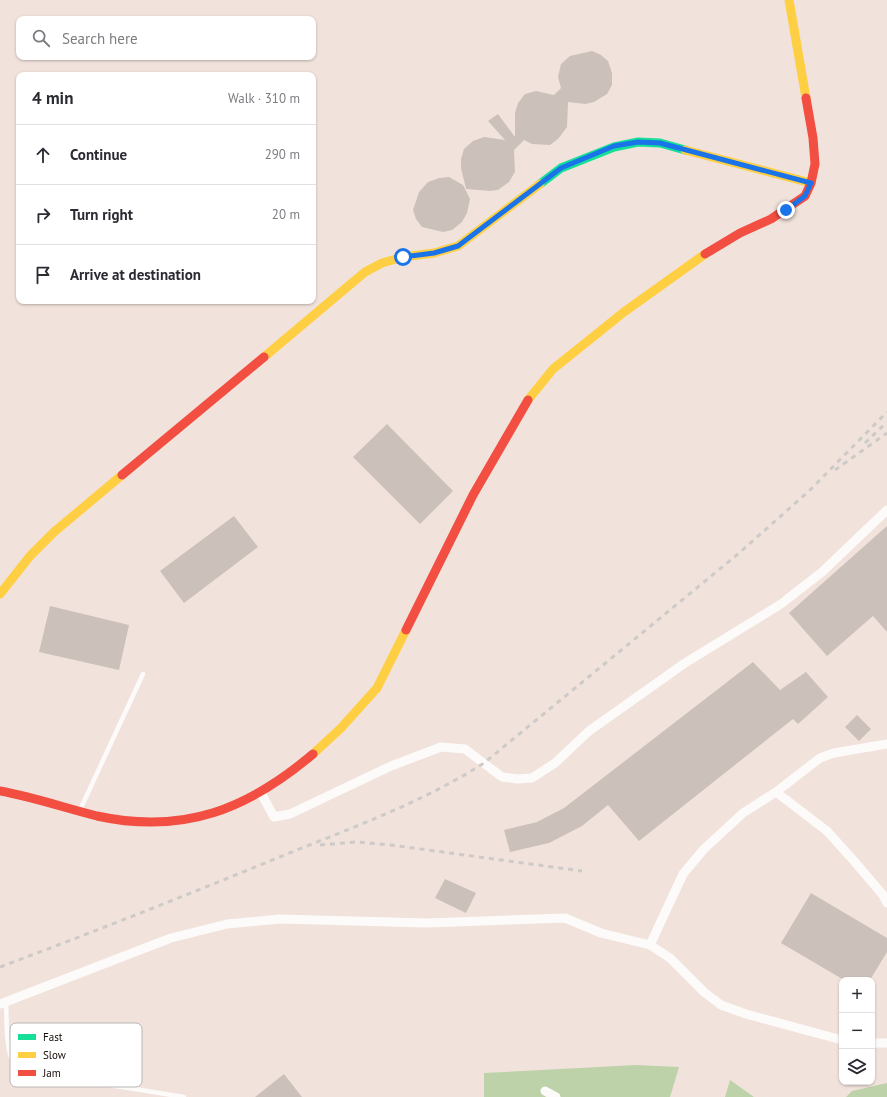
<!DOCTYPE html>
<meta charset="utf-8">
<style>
body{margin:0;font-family:"PT Sans",sans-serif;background:#f2f2f3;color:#2b2b33}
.controls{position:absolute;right:12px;bottom:12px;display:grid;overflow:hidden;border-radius:8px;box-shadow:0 1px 3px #0004}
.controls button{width:36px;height:36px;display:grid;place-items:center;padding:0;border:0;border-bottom:1px solid #e1e1e2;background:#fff;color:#2b2b33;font:20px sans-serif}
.stop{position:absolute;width:12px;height:12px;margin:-9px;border:3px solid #1a73e8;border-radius:50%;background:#fff}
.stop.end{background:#1a73e8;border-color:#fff;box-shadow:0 1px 4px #0008}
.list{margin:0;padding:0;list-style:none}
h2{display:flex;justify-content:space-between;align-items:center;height:52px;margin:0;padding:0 16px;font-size:17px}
h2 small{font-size:13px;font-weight:400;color:#7c7c81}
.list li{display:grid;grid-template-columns:26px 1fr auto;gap:12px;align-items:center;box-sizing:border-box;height:60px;padding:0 16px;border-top:1px solid #e1e1e2}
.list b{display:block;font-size:15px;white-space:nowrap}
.list em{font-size:13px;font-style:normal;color:#7c7c81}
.icon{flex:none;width:22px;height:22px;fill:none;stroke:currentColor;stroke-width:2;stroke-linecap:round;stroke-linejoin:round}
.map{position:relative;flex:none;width:887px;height:1097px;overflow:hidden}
.search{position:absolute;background:#fff;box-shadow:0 1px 3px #0004;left:16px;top:16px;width:300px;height:44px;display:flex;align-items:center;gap:10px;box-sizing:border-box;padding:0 14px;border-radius:8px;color:#7c7c81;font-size:15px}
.panel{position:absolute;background:#fff;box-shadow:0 1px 3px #0004;left:16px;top:72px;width:300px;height:232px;border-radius:8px}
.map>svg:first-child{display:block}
</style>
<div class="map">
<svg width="887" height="1097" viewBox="0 0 887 1097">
<rect width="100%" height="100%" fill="#f1e2dc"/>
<path fill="#bed2a9" d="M636,1065l43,2 -9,30h-186v-24z
M730,1080l24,17h-29z
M887,1083v14h-41l6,-6z"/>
<path fill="#ccc0bb" d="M592,51l9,4 7,6 4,12v12l-5,9 -13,8 -9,2 -17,-2 -1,25 -9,12 -8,6 -18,-1 -8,-4 -10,10 1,22 -6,10 -11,8 -8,1 -24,-2 -5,-21v-9l3,-10 9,-8 11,-4 21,3 -17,-19 10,-7 17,23v-24l3,-10 7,-9 11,-3 18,4 7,-7 -3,-11 3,-13 9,-8z
M449,177l14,8 7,14 -3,14 -5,9 -10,8 -9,2 -21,-5 -6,-8 -3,-9 6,-18 9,-10 11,-4z
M387,424l66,67 -33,33 -67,-67z
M234,516l24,31 -74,56 -24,-32z
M887,526v106l-14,-16 -46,40 -38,-43z
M50,606l79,19 -10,45 -80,-18z
M753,662l27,28 26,-18 22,25 -30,27 -5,-5 -154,122 -31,-36 -26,21 -33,17 -39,9 -6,-22 33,-8 27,-14z
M857,715l14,14 -12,12 -14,-14z
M445,879l31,14 -10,20 -31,-15z
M811,893l76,45v14l-17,28h-26l-63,-37z
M284,1074l18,23h-47z"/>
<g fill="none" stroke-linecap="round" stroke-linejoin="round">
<path stroke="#fdfbfa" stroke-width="4.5" d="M80,810l63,-136
M6,1002c1,14 -1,53 9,62 4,4 9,6 14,8l155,25"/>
<path stroke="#fdfbfa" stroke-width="9" d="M260,791l14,26 16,-3 101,-48 50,-19 24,2 37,28 15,2 15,-1 23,-15 34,-32 96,-68 96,-59 41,-32 65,-62
M776,792l51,39 27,30 29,34 4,8
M650,945l33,-71 21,-25 39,-36 33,-21 44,-34 14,-5 53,-9
M0,1004l171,-66 56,-14 53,-5 147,4 138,-5 36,15 49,12 20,13 34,34 17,13 25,9 96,26
M872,1043h15
M545,1091l11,6"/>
<path stroke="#16e098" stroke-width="9" d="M540,184l21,-16 53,-21 24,-5 22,1 25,7"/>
<path stroke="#ffcf43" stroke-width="9" d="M789,0l17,98
M685,150l126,33
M264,357l101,-85 17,-9 21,-6 31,-4 24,-7 82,-62
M528,400l25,-31 71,-57 81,-58
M0,594l30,-38 24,-24 68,-57
M313,754l28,-26 36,-40 29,-58"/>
<path stroke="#f24e42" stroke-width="9" d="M705,254l35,-21 31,-14 34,-23 6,-13 4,-19 -2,-26 -7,-40
M122,475l142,-118
M406,630l67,-135 55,-95
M0,791c33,6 65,17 97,25 87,19 151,-7 216,-62"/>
<path stroke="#cecac8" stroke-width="3" stroke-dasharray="5 5" stroke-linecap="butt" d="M865,443l22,-21
M835,470l52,-37
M320,845l36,-3 35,3 191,26
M0,967c96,-36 192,-74 287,-113 67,-27 136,-52 197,-91l254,-209 71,-63 78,-79"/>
</g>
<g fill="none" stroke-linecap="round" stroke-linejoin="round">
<path stroke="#1a73e8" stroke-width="5" d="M403,257l31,-4 24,-7 103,-78 53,-22 24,-4 22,1 151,40 -6,13 -19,14"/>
</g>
<rect x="10" y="1023" width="132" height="64" rx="6" fill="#fff" stroke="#b8b6b5" stroke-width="1"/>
<rect x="18" y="1034" width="18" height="6" fill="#16e098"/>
<rect x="18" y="1052" width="18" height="6" fill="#ffcf43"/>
<rect x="18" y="1070" width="18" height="6" fill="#f24e42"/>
<g font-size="11" fill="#130b07">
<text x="43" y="1041">Fast</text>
<text x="43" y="1059">Slow</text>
<text x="43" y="1077">Jam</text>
</g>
</svg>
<div class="controls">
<button>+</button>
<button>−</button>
<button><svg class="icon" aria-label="layers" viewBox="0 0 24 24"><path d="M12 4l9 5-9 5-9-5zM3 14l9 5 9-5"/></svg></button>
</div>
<div class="stop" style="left:403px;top:257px"></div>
<div class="stop end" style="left:786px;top:210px"></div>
<div class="search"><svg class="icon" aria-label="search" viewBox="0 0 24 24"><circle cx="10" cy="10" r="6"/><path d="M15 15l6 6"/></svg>Search here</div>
<section class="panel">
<h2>4 min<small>Walk · 310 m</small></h2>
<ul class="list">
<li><svg class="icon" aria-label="ahead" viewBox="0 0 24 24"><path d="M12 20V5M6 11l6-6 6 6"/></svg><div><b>Continue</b></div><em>290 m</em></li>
<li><svg class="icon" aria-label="right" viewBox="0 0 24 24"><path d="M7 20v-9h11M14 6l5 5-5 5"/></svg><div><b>Turn right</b></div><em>20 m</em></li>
<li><svg class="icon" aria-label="arrive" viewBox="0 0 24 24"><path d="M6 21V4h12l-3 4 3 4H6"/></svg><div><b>Arrive at destination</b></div></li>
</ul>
</section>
</div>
